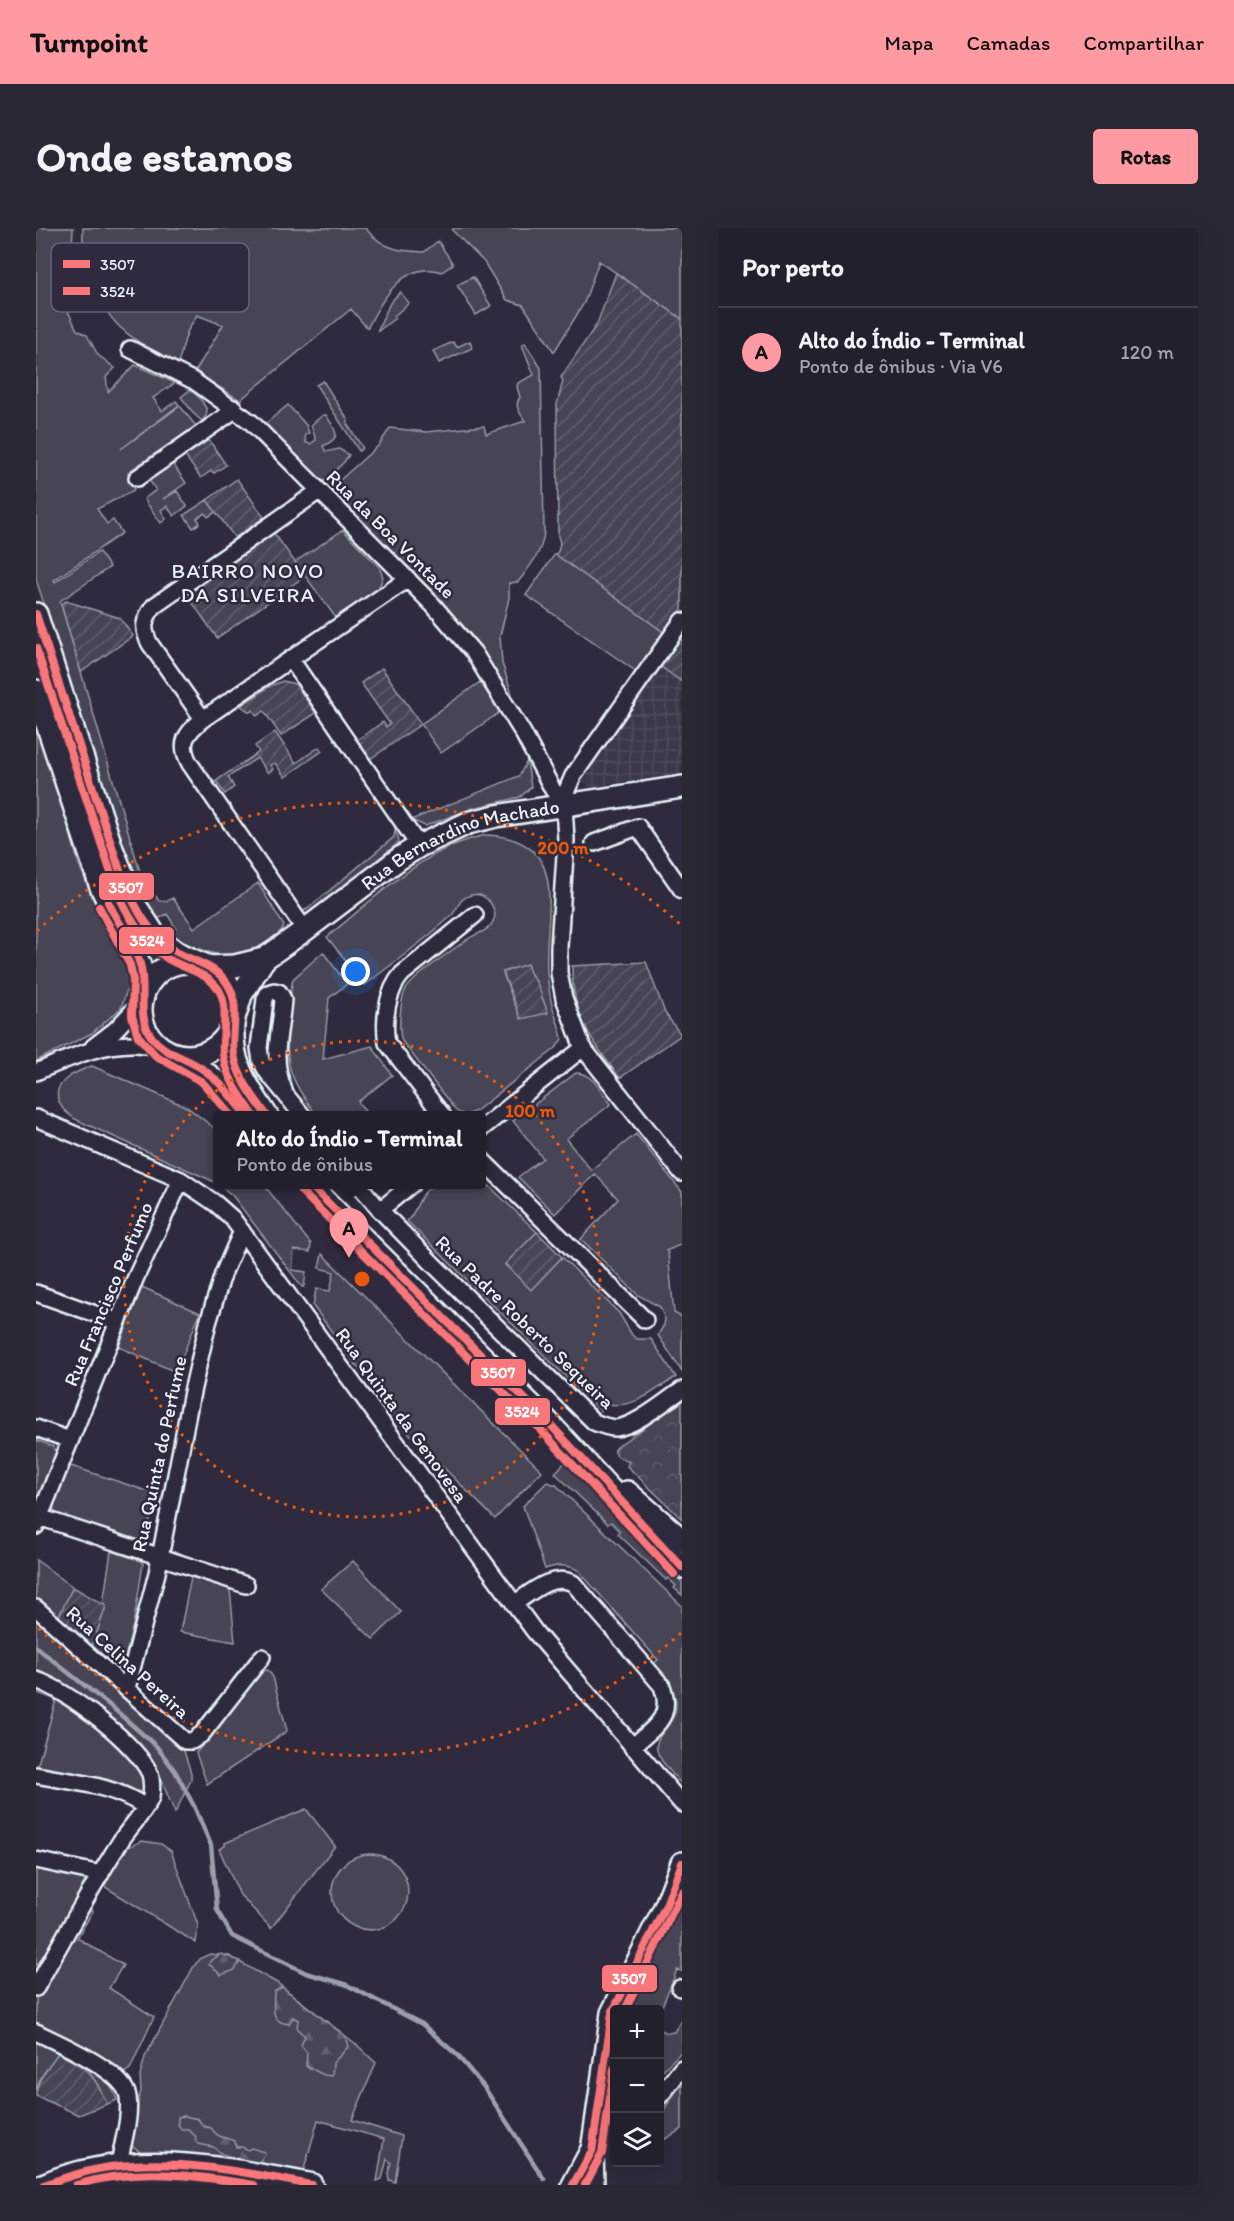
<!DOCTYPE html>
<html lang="pt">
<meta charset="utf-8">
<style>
body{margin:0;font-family:Itim,sans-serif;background:#2b2836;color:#f1f3f6}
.controls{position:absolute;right:18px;bottom:18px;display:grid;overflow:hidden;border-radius:6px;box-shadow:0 6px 24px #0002}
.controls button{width:54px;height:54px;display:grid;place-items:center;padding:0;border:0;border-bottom:2px solid #403e4a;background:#23202e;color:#f1f3f6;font:30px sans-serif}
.you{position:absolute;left:320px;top:744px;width:21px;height:21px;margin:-15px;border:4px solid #fff;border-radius:50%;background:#1a73e8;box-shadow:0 0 0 9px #1a73e833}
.badge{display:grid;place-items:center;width:39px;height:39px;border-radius:50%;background:#ff9aa2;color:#111;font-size:20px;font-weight:700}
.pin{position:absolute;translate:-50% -50px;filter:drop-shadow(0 2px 3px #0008)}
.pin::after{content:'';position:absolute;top:32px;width:21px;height:18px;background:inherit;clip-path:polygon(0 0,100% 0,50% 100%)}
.popup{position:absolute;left:177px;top:883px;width:273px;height:78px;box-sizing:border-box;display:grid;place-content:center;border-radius:6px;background:#23202e;filter:drop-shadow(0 2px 4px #0005);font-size:20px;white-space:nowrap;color:#a3a3aa}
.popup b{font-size:22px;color:#f1f3f6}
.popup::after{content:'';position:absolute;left:50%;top:100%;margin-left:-12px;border:12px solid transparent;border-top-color:#23202e}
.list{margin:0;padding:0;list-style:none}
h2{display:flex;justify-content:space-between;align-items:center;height:78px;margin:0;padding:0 24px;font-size:26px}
h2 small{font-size:20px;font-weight:400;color:#a3a3aa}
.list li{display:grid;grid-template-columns:39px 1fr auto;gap:18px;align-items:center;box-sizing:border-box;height:90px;padding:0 24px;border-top:2px solid #403e4a}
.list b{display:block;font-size:22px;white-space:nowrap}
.list p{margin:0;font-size:20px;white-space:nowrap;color:#a3a3aa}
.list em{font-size:20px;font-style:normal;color:#a3a3aa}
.icon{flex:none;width:33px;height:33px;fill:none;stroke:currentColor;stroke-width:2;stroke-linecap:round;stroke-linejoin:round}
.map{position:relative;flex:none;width:646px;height:1957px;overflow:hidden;border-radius:6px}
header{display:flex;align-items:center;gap:36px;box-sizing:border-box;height:84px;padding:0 30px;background:#ff9aa2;color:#111}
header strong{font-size:28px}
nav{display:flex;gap:33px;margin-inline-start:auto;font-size:21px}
.intro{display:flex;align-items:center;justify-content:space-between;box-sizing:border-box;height:144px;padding:0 36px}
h1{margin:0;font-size:42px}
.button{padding:15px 27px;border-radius:6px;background:#ff9aa2;color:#111;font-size:21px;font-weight:700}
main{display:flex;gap:36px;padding:0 36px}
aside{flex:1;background:#23202e;border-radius:6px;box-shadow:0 6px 24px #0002}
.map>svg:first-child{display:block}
</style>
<header>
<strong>Turnpoint</strong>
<nav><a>Mapa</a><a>Camadas</a><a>Compartilhar</a></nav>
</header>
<div class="intro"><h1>Onde estamos</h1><a class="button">Rotas</a></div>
<main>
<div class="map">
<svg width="646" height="1957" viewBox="0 0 646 1957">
<defs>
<pattern id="industrial-grid" width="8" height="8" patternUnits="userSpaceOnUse" patternTransform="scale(1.5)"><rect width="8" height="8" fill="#3b3749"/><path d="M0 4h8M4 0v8" fill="none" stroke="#4e4b5b"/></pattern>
<pattern id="forest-firs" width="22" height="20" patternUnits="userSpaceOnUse" patternTransform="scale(1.5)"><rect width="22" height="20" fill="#464455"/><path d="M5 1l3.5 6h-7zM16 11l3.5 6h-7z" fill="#615f6e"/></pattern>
<pattern id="park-crowns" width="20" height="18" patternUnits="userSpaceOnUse" patternTransform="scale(1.5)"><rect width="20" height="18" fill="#464455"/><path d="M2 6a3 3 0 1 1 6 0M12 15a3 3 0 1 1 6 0" fill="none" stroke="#615f6e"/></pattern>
<pattern id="garden-furrows" width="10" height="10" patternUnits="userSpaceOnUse" patternTransform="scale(1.5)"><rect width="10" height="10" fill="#464455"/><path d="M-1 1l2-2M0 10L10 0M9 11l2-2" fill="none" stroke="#615f6e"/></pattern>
</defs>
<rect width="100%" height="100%" fill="#2f2a3d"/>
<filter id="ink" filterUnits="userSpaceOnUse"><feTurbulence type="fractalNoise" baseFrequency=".0167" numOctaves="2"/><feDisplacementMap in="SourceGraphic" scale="12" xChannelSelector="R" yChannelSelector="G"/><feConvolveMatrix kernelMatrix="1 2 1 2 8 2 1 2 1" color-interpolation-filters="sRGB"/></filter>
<g filter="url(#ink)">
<path fill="url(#industrial-grid)" d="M624,438l22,16v91l-92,14 -12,-7z"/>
<path fill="#464455" stroke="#979aa6" stroke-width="1.5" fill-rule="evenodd" d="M0,0h37l-1,20h-5l-1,19c7,8 9,15 7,25l-6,3 -1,12 11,23 10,5 11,20 17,13 -9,9 2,15 27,-27 40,18 -22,15 9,13 14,-10 3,4 -58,44 59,-43 16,20 -68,46 6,18 -37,19 10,15 6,-4 9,13 -68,47 1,2 44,-30 11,15 -50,34 81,274 18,26h8l6,-3 21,30 64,-45 26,43 -3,5 -14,11 -17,10 -13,4h-12l-10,-2 -35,-12 -12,-8 8,-6 -9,-14 -11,6 -23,-45 -16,-42 -81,-254z
M47,0h282c18,21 33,23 59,24l14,-11 15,23 -11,8c-38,-12 -60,27 -74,55h-2l-15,-18 -111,91 -45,-28 28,-47 -26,-10 -10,17 -9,32c-20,-11 -47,-24 -62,-41 -19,-20 -35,-68 -33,-95z
M418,0h228v91l-83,-58 -15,42 -30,49 -31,-47 -16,-5 -23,-38 -32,-32z
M437,49l18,29 -15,9 -19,-30z
M364,64l9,11 -15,13 1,2 -18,14 13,-29z
M434,113l2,7 -33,15 -6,-12 20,-9 4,5z
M489,115l16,25 3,163c-1,21 -14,35 -26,51l-9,1v15l-9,38 2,27 10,31 -2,2 -38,-60 -36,-41 -106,-106 49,-44 11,-17 36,4 58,-6 2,8 39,-13c-4,-8 -12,-14 -5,-24l-3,-10 1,-4 16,-8 -12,-30z
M287,153l25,39 -1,4 16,24 -4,3 -43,-66z
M154,162l10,8 7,12 -1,6 -4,5 -8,-7 -13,-17z
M252,177l18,20 3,8 -4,2 1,8 4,1 6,-4 -5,-15 12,-10h3c10,16 17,22 -3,31l3,6 13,-3 10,6 -5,7 -19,19 -7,-2 -53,-55z
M137,236l13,19 -23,16 14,-8 10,15 -13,10 -7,-10 -6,4 5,9 -5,4 -17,-24 12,-9 -7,-10z
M171,272l9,12 -8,5 -3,-4 -8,5 3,5 -7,5 -9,-13z
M307,302l36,37 4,10 -5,12 -42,29 -41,-56z
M519,326l110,79 -28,39 -111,-77z
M444,454l20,30 -59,41 -20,-29z
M0,495l17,47 25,92 21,51 24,42 7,26 -9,27 -29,25 -56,28z
M491,533l4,26 -11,10 -47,11 -48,18 -14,-6 108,-44z
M359,602l4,10 -2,4 -87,70 -4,2 -6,-6 3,1 4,-2 87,-72z
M452,607c86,5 55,82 59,136 1,14 3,28 7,41 3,9 7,18 8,27l-6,9 -80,63 -11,4 -9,-4 -54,-70c-4,-10 -2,-39 3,-50 6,-12 47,-41 60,-50 13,-10 25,-7 30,-25 -1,-12 -10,-24 -24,-21 -13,3 -13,15 -22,23 -26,24 -56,45 -84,67l-38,-48c46,-37 101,-93 161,-102zM491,737l3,8 7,10 -22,22 -12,-32z
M287,724l24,32 -18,14 -6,61 49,-13 20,29 -34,27 10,13h-51c-29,-36 -33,-53 -28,-99 1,-12 1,-25 4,-37z
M56,838l95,41 30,23v53l-138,-62c-16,-8 -32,-26 -13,-42 7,-6 18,-10 26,-13z
M540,845c16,-1 26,20 35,31l-45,35 25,31 45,-36 46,58v52l-16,7 2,2 6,60 8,4v55l-24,-37 6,-10 1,-6 -5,-12 -22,-12 -57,-56 37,-40 -23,-25 -40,40 -37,-37 25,-19 -30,-37z
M445,950l56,54 -32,33 26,24 31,-32 57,56 13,22 5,4h14l25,38c-21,13 -42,32 -68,27l-7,7 -194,-190c9,-8 10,-20 18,-29 11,-13 39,-7 56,-8z
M183,957h45l47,59 -1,8 -16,-2 -2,20 14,2 -2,15h-2l-70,-92z
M286,1026l220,217 -47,48 -95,-95 -87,-118 3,-17 14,2 4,-19 -15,-4z
M106,1059l58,26 -24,59 -57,-25z
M0,1212l18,7 3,6 -21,50z
M531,1232c40,39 74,84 115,122v13l-8,-7 2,-2 -8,-8 -2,2 -48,-46 2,-3 -9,-9 -3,2 -53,-51z
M35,1238l82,27 -6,51h-9l-79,-28c-5,-4 -7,-7 -6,-14z
M511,1254l9,3 126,121v178c-6,-5 -11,-12 -16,-18 -26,-31 10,-33 10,-62 0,-15 -14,-28 -24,-39l6,-5 -80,-90c-12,-6 -21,-5 -33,-1l-22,-63z
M75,1323l30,10 2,3 -9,57 -12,51 -5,-1 -26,-22 15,-43 -3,-2z
M0,1332l37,27 -16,33 -21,-17z
M317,1333l48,51 -28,27 -52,-50z
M155,1349l39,12 5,53 -55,-10z
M0,1389l72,66 10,4 66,64 7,22v7l-16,33 -15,-36 -33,-39 -47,-43 -21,-14 -23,-7z
M232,1442l5,7 14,54 -80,53 -11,-31 64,-78 3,-4z
M0,1458l44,26 51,47 12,15 3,7 -1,10 -12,2 -97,-22 20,-71 -20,-8z
M270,1581l29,37 -64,82 -31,-33 -21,-46 6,-3v-3z
M106,1613l19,3 10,7 27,74 -2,18 -94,-58 22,-36z
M296 1664a38 38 0 1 1 76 0a38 38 0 1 1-76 0Z
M0,1637l50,13 2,4 -43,78 -9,5z
M646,1669v74l-5,-1 -17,41v-1h-34z
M52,1681l5,2 -16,27 46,27 -14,23 45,29 -24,52 -6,4 -88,-49v-27z
M174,1726l19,2 48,27 79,61 20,19 -24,57 50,16 -7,46 -6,-2 -1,-7 3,-10 -4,-4 -5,20 -5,2 7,-42 -66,-19 -15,53 -118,-19 -42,-1 -12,-8 -2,-6 2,-18 10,-29 -1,-16 5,-19 49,-91 7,-8z
M646,1791v32l-22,22v-43l8,3 6,-1z
M0,1813c15,2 56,24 68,34 7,6 10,17 13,25l-10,4c-14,-32 -19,-35 -49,-50l-16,22 -6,15z
M646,1855v46l-22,13v-27z"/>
<path fill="url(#forest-firs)" stroke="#979aa6" stroke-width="1.5" d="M185,1726l19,7 -5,9 -14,5 -12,-11 2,-4z
M246,1759l63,49 3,11 -15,16 -1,13 -8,-1 -18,-9 1,-13 -6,-8 4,-9 -8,-7 1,-9 -5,-3 -4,7c-20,-2 -15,-17 -15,-32z
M148,1888l14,3 5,7 8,2c10,13 11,7 24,13l1,6h6l6,3 3,-2 13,4 1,3 -7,8 -20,-4 -16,-5 -9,-7 -15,-3 -3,-4 1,-3 -8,-8h-7l-3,-5v-7z"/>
<path fill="url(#park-crowns)" stroke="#979aa6" stroke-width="1.5" d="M646,1174v117l-55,-53 2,-4 -12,-6 -3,-6 2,-3z"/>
<path fill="url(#garden-furrows)" stroke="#979aa6" stroke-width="1.5" d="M580,45l66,46v290l-17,24 -110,-79 3,-2 2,-9 -2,-7 -1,-132 6,-23 -2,-4 36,-53z
M173,212l17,25 -12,8 -3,-2 -10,7 -16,-22z
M201,251l27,38 -29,21 -28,-38z
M238,305l31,43 -88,62 -30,-43z
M30,373l54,17 13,18 -52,36 -20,-68z
M646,407v47l-22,-16z
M346,440l39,56 -51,35 -13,-19 26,-18 3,5 4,-3 -29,-41z
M247,453l12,3 21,29 -35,23 -17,-25 -7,5 -4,-6 -3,2 -9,-6 29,-20z
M239,504l21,31 23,-16 3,4 -37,26 -10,-14 -5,2 3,4 -5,4 -11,-15 -29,19 6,10 -9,7 -9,-13 43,-29 -4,-6z
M610,734l19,51 16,22 -61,43c-28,-36 -49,-65 -48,-112z
M491,736l3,9 7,10 11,30 -27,6 -18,-47z
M501,1004l25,25 -31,33 -26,-26z
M37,1359l33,19 -15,43 -34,-29z
M22,1825c30,16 35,19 49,51l-28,11 -43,-19c0,-16 13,-30 22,-43z"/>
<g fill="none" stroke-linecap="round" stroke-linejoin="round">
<path stroke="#9c9fab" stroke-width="4.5" d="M0,1419l77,61 44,39 18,24 19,35 17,39 6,65 15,26 74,37 39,11 77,40 36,32 26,31 60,92"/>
<g stroke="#e8f1f8" stroke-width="20">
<path id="street" d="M94,121l64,32 57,41 182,183 41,48 49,80 30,57 11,15
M101,250l92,-64 5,-6
M646,393l-109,155 -6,14 -3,15 2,35 -7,107v26l5,25 19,50 99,125
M256,433l127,185
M167,491l-53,-75c-8,-15 -7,-24 4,-38l165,-115
M558,615l44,-16 44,63
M269,702l-115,-166c-12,-21 -4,-31 13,-45l205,-140
M57,819l22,-17 27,-29
M0,844c32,-13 64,-29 99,-28 9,0 19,3 28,5
M248,862c-14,-34 -3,-57 -1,-91l-4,-7 -5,-1 -6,2 -3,6 -6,49 2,13 6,11 36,44
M407,888l-56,-73c-4,-23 0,-52 15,-69l73,-59
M0,890l145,62 34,23 17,15 303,414 147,172
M445,901l102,-81
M445,931l164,161
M322,956l22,26 54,55 160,157c7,3 15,6 22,6 20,-2 49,-27 66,-38
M344,982l32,-26
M0,1065l82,29
M0,1200l34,12
M0,1288l210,69
M0,1298l100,-249 45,-97
M478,1376c18,-12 37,-31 59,-21l89,103c12,32 -9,42 -30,61
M0,1380l149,133h7l10,-7 60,-77
M0,1452c30,9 102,65 114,94 2,6 2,17 1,23 -4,13 -23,32 -31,45 -30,47 -57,97 -84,146
M91,1460l30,-115 35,-181 16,-69 15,-49 19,-43
M0,1547c36,7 79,10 109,32
M0,1632l65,14
M644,1760h2
M0,1804c22,11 89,39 92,65 3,22 -6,47 -9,68
M624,1868l22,-28
M561,1883l17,2"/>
</g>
<g stroke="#e8f1f8" stroke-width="26">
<g id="secondary">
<path d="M0,386l76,235 23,56 21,32 20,15 25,12"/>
<path d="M0,463l65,196 38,76 3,9 1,25"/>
<circle cx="152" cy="781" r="47"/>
<path id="s1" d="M172,739l27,-1 29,-7 41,-29 95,-72 19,-12 49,-23 28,-7 186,-29"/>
<path d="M200,784l5,-17 23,-36"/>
<path d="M197,795c-2,42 12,59 34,93"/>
<path d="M142,828c33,17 45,31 68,60"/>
<path d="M272,956l240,238 134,145"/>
<path d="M591,1264l55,48"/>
<path d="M537,1957l18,-34"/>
<path d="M557,1957l-1,-34 20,-138 54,-108 16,-42"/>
</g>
</g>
<g stroke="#e8f1f8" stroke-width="27">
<path id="primary" d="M8,1957c86,-37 179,-17 267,0"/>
</g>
<use href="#street" stroke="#2f2a3d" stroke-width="15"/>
<use href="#secondary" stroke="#2f2a3d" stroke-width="21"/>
<use href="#primary" stroke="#2f2a3d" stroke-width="22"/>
<g stroke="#2f2a3d" stroke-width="12">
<path id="bus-1" d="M0,386l87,266c12,26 25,54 50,70 18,11 42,15 54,33 15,22 3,48 7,72 4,23 20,42 33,61
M72,674c10,21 25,40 32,62 7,23 -4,51 11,72 12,17 33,21 50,32 18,12 32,30 45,48
M273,956l239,238 134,145
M8,1957c22,-8 43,-15 66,-18 68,-9 135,5 201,18
M537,1957l19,-34 20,-138 54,-108 16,-42"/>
</g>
<g stroke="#2f2a3d" stroke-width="12">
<path id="bus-2" d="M0,420l82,246c12,25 26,50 50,65 17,10 40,14 51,31 11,19 2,44 4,64 3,23 18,43 31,62
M63,679l31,58 3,15 -1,36 6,20 18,20 46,26 30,34
M265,963l239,238 134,145
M589,1782l57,-118
M40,1957c57,-18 120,-10 178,0
M549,1957l17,-32 12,-84"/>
</g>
<use href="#bus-1" stroke="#f9767a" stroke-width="8"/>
<use href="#bus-2" stroke="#f9767a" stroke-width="8"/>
</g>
</g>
<g fill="none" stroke="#e8590c" stroke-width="3" stroke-dasharray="3 6">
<circle cx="326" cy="1051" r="238"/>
<path d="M645 1405A476 476 0 0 1 1 1399M1 703A476 476 0 0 1 645 697"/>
</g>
<g text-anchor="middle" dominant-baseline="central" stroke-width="5" stroke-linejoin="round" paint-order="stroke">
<g font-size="20" fill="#e8f1f8" stroke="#2f2a3d">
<text transform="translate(355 306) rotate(45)">Rua da Boa Vontade</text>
<text stroke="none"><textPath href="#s1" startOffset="288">Rua Bernardino Machado</textPath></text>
<text transform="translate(72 1066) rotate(-67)">Rua Francisco Perfumo</text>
<text transform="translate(489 1094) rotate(44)">Rua Padre Roberto Sequeira</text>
<text transform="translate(366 1187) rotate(54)">Rua Quinta da Genovesa</text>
<text transform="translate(123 1226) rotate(-78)">Rua Quinta do Perfume</text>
<text transform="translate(92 1434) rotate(42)">Rua Celina Pereira</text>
</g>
<g font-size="21" letter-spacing="1.5" fill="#e8f1f8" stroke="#2f2a3d">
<text x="212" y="342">BAIRRO NOVO<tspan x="212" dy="24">DA SILVEIRA</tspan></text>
</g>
</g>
<rect x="15" y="15" width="198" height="69" rx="9" fill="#2f2a3d" stroke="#666675" stroke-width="1.5"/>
<rect x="27" y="32" width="27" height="8" fill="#f9767a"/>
<rect x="27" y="59" width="27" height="8" fill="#f9767a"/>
<g font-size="16" fill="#e8f1f8">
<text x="64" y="42">3507</text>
<text x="64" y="69">3524</text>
</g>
<circle cx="326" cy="1051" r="9" fill="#e8590c" stroke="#2f2a3d" stroke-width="3"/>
<g font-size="18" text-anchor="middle" font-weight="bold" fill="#e8590c" stroke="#2f2a3d" stroke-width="5" stroke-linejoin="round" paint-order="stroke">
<text x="527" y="626">200 m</text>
<text x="494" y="889">100 m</text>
</g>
<g stroke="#2f2a3d" stroke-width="2">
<rect x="62" y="644" width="57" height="29" rx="6" fill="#f9767a"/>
<rect x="82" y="698" width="57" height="29" rx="6" fill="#f9767a"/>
<rect x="434" y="1130" width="57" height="29" rx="6" fill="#f9767a"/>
<rect x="458" y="1169" width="57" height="29" rx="6" fill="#f9767a"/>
<rect x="565" y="1736" width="57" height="29" rx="6" fill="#f9767a"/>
</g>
<g font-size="16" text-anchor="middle" font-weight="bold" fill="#fff">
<text x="90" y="665">3507</text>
<text x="111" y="718">3524</text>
<text x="462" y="1150">3507</text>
<text x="486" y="1189">3524</text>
<text x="593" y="1756">3507</text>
</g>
</svg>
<div class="controls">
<button>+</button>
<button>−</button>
<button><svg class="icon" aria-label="layers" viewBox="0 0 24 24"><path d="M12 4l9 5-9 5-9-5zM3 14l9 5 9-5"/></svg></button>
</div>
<div class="you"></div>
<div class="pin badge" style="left:313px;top:1030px">A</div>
<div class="popup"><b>Alto do Índio - Terminal</b>Ponto de ônibus</div>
</div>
<aside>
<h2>Por perto<small></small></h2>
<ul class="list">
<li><span class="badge">A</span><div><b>Alto do Índio - Terminal</b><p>Ponto de ônibus · Via V6</p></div><em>120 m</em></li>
</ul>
</aside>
</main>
